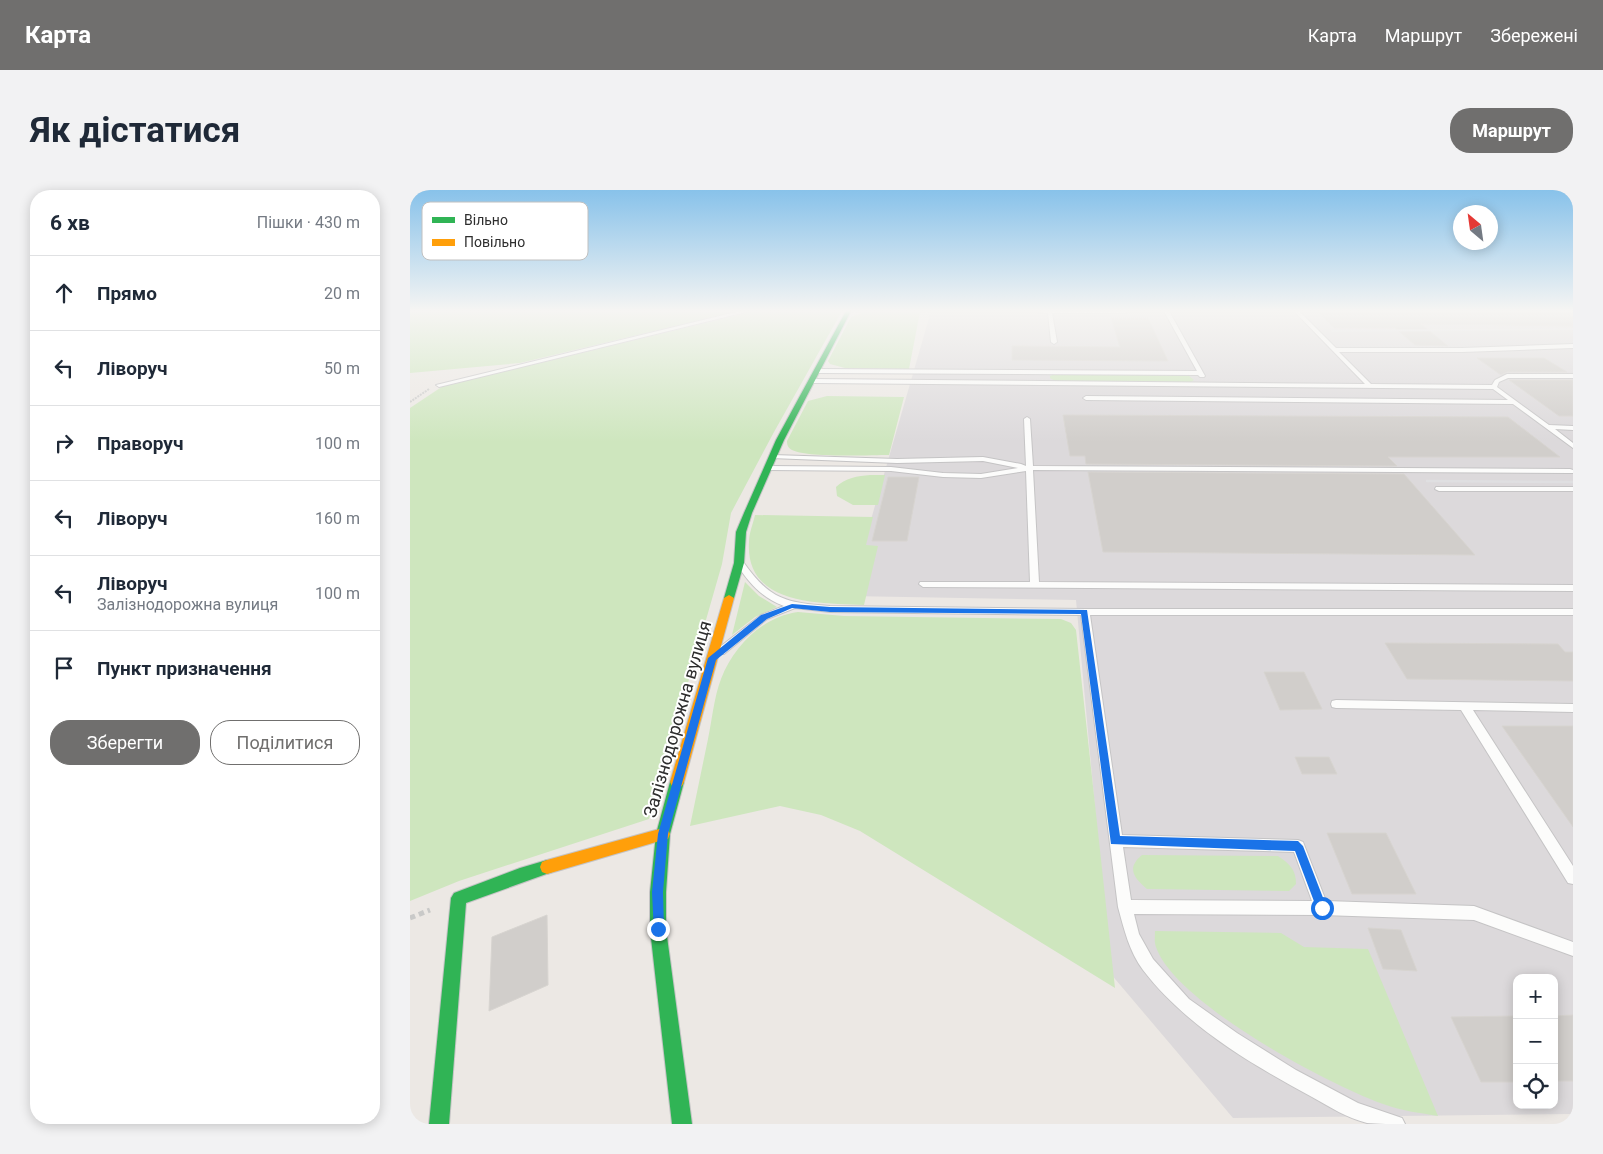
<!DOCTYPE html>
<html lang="uk">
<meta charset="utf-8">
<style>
body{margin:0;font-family:Roboto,sans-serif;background:#f2f2f3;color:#1f2937}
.controls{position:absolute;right:15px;bottom:15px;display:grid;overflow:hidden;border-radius:10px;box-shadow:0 2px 12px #0003}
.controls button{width:45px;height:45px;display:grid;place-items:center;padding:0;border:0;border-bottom:1px solid #e0e1e3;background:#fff;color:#1f2937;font:25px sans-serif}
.compass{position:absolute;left:1043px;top:15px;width:45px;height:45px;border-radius:50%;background:#fff;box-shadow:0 2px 12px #0003;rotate:331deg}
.stop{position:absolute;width:15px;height:15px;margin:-11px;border:4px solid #1a73e8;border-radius:50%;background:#fff}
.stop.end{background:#1a73e8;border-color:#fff;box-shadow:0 1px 5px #0008}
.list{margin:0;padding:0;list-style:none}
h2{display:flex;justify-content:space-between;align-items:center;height:65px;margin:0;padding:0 20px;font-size:21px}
h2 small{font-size:16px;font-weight:400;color:#747a83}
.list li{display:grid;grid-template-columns:32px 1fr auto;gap:15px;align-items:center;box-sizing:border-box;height:75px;padding:0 20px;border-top:1px solid #e0e1e3}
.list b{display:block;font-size:19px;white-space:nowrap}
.list p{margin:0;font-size:16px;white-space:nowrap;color:#747a83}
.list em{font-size:16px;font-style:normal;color:#747a83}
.actions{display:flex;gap:10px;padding:15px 20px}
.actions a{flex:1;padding:11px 0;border:1px solid #706f6e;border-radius:20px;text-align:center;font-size:18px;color:#706f6e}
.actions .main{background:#706f6e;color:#fff}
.icon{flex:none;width:28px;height:28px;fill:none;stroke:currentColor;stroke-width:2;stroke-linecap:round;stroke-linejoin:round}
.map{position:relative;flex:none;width:1163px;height:934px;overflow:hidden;border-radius:20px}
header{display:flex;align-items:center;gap:30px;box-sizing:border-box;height:70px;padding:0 25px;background:#706f6e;color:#fff}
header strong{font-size:24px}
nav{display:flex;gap:28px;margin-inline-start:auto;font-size:18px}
.intro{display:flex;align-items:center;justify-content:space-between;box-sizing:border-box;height:120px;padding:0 30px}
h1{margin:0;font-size:35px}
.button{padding:12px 22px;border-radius:20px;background:#706f6e;color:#fff;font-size:18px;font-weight:700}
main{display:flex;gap:30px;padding:0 30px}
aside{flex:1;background:#fff;border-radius:20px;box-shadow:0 2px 12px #0003}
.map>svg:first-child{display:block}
</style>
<header>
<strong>Карта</strong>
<nav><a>Карта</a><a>Маршрут</a><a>Збережені</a></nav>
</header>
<div class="intro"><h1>Як дістатися</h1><a class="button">Маршрут</a></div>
<main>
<aside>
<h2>6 хв<small>Пішки · 430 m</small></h2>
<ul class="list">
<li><svg class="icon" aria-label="ahead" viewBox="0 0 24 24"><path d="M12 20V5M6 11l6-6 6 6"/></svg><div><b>Прямо</b></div><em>20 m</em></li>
<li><svg class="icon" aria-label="left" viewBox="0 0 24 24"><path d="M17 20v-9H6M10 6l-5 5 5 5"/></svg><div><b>Ліворуч</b></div><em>50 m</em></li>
<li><svg class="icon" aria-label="right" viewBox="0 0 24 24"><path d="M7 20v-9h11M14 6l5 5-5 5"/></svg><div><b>Праворуч</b></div><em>100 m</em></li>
<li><svg class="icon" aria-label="left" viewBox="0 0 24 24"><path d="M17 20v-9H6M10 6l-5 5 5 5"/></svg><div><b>Ліворуч</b></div><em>160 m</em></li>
<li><svg class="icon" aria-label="left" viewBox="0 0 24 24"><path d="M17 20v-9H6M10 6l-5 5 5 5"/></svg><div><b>Ліворуч</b><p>Залізнодорожна вулиця</p></div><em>100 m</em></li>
<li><svg class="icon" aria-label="arrive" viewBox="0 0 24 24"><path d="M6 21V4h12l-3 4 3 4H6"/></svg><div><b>Пункт призначення</b></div></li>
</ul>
<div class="actions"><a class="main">Зберегти</a><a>Поділитися</a></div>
</aside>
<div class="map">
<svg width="1163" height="934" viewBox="0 0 1163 934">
<rect width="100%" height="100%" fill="#ece8e4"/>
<path fill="#dcd9db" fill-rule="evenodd" d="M521,121h642v803l-340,4 -123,-145 -34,-373 -227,-4zM1107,788h37v127h-37z"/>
<path fill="#cee6be" d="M0,121h328l-218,52 -110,10z
M345,121h87l-68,121 -43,81 -9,51 -73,255 -190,62 -49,20v-493l33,-22z
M454,122h56l-11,57 -64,-1 -15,-4 -2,-3 23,-44z
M645,184l133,1 6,5 -3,2 -136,-1 -5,-3v-2z
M417,206l77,1 -15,58c-20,0 -81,3 -97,-5 -4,-2 -5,-5 -5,-9l21,-40z
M460,285h15l-7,30h-25l-16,-9 -1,-9c9,-9 22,-11 34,-12z
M345,325l118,2 -7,28 12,1 -14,59c-44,-2 -119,1 -115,-63 0,-9 4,-18 6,-27z
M335,392l14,14 18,11 -22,10 -23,18z
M388,422l46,4 217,3 10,4 5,7 39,358 -255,-157 -39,-16 -41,-9 -90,20c6,-29 12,-58 18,-87 4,-19 6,-42 13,-60 13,-33 41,-62 77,-67z
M732,665l136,1c12,8 18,14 18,28l-7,7 -142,-2c-13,-11 -21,-21 -5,-34z
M745,741l126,2 23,14 64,2 70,167c-17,-3 -36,-5 -52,-11 -56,-19 -211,-102 -230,-158 -2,-5 -1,-11 -1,-16z"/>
<path fill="#d1cecb" stroke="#d7d4d0" d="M907,121h87l4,3v-3h165v15l-152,-2 27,22 -33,-1 -20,-17h-61z
M701,128h37l20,43 -156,-1v-14l108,1z
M1067,168h67l23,14h-60l-6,3z
M1099,190h64v36h-14z
M653,225l445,2 52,40h-172l9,9 -311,-2 -1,-8h-15z
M678,282l316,2 71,81 -372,-3z
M478,287h31l-12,64h-35z
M975,453l173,1 7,8h8v29l-166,-2z
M854,482h40l18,37 -42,1z
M1092,536h71v101z
M885,567h34l8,17h-35z
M917,643h59l30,61h-64z
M137,725l1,70 -59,26 3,-74z
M958,738l33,2 16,41 -34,-2z
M1163,825v66h-19v-65z
M1107,826v66h-36l-30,-65z"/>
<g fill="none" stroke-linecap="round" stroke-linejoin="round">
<g stroke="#c5c4c5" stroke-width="2">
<path id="lane" d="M330,121h10l-311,76 -3,-2z
M613,121h104v1l-2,1h-73l5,29 -3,2 -3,-2 -3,-29z
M754,121h5l36,65 -1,1h-4l-2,-2 -380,-2 -3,-2 3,-2 379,2z
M884,121h5l37,37h126l111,-4v4l-111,4h-123l32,32 121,1 3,-5 12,-6h66v4h-65l-9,4 -2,5 52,38 24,1v4l-18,-1 18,14v5l-60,-44 -427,-4 -3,-2 3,-2 422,4 -15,-11 -680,-6 -3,-2 3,-2 552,5z
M617,227l3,2 3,47 537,3 3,1v3h-3l-537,-3 6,112 534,3v6l-650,-4 -4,-3 1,-2h110l-4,-111 -45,7 -38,-1 -52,-6 -123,-1 -4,-2 4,-2 123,1 52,6 38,1 37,-6 -35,-7 -86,2 -126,-5v-2l2,-1 124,4 86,-2 38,7 5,2 -2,-47z
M1026,297h137v4h-134l-4,-2z
M331,372l3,1c26,37 43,40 86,43l255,3h488v6h-483l32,220 176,5 5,2 23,59 148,5 99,36v14l-99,-36 -152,-5 -188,-1 5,20 14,25 36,40 48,34 59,37 62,33 44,15 3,6c-12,0 -27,0 -38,-1 -20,-5 -37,-16 -55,-26 -61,-33 -126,-71 -169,-127 -14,-19 -19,-41 -25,-63l-37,-292 -251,-3 -35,-4 -28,11 -43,35h-8l-1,-2 1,-2 45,-35 23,-9c-22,-8 -34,-22 -47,-41zM713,657l171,5 18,49 -181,-1z
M926,510l237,4v8l-100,-2 100,156v18l-5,-1 -107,-173 -125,-2 -4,-1 -1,-3 1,-3z"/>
</g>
<g stroke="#c5c4c5" stroke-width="2">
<path id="fast" d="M436,121h5l-67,129 -32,73 -6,19 -2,31 -10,35 -5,3 -4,-1 -1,-2 10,-35 2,-31 8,-19 32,-73z
M267,586l5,2 2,4 -14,52 -4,58v37l26,195h-20l-22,-195v-37l6,-58 14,-52 2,-4z
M137,670l5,2 2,5 -2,5 -86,31 -17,221h-20l22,-226 3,-5 66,-25z"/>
</g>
<g stroke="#c5c4c5" stroke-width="2">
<path id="slow" d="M319,405l5,3 -50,184 -2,4 -5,2 -5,-2 -2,-4 54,-184z
M253,638l5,1 2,5 -2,5 -5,1 -116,34 -5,-2 -2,-5 2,-5 5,-2z"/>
</g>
<path stroke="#c9c9c8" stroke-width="2" stroke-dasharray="2 1" stroke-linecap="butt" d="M0,212l19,-13"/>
<path stroke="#c9c9c8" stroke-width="5" stroke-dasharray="5.5 4" stroke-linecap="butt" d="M0,728l20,-8"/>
<use href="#lane" fill="#fcfcfb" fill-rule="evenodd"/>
<use href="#fast" fill="#30b455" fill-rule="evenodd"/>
<use href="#slow" fill="#ff9f0a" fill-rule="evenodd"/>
<path stroke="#dfdfe1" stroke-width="2" d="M922,141l241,-2"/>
<path stroke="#dfdfe1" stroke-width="2.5" d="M1017,291l146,1"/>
</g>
<linearGradient id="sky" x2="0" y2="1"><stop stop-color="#88c2ea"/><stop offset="0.48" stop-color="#f6f5f3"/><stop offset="1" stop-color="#f6f5f3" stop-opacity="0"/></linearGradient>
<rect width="1163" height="252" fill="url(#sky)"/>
<path fill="#1a73e8" d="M382,414l38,3 257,3 33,226 178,5 5,5 24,62 -1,4 -4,2 -4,-2 -23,-61 -184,-7 -30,-230 -251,-2 -38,-4 -25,11 -51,41 -48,174 -5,58 1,37 -2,4 -4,2 -4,-2 -2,-41 6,-58 50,-176 53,-43z"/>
<g text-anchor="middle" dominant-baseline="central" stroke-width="4" stroke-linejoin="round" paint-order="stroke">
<g font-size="18" fill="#2e2e2e" stroke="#fff">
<text transform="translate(267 529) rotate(-74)">Залізнодорожна вулиця</text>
</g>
</g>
<rect x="12" y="12" width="166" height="58" rx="8" fill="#fff" stroke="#c0c0c0" stroke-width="1"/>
<rect x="22" y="27" width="23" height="6" fill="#30b455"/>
<rect x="22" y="49" width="23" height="7" fill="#ff9f0a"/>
<g font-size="14" fill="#2e2e2e">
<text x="54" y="35">Вільно</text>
<text x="54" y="57">Повільно</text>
</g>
</svg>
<div class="controls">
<button>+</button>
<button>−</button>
<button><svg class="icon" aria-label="locate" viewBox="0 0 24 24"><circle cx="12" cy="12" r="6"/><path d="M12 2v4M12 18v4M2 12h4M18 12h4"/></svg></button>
</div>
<svg class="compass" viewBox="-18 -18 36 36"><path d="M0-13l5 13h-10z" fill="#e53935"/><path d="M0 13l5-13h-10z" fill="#747a83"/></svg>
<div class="stop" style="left:912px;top:718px"></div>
<div class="stop end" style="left:248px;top:739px"></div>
</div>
</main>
